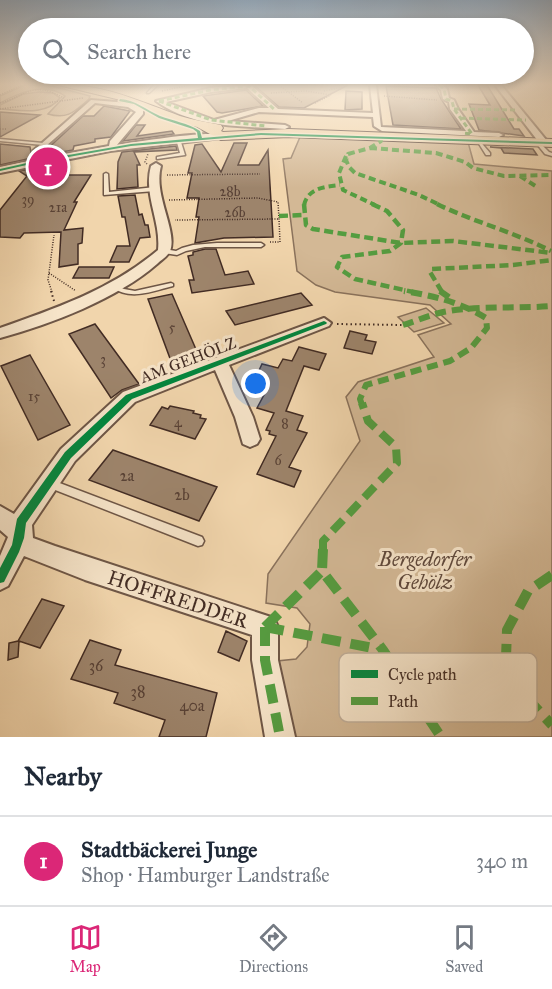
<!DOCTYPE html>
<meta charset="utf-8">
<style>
body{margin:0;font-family:"IM FELL Great Primer",serif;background:#f6f6f7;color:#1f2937}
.you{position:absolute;left:256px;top:384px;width:21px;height:21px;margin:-15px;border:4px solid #fff;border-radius:50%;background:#1a73e8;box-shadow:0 0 0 9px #1a73e833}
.badge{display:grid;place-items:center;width:39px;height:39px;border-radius:50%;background:#db2777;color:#fff;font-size:20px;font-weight:700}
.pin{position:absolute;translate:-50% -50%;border:3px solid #fff;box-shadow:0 2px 6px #0006}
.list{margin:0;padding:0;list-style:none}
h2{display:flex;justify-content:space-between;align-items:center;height:78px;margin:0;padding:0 24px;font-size:26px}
h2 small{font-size:20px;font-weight:400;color:#747a83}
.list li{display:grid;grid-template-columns:39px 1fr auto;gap:18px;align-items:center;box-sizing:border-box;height:90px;padding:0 24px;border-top:2px solid #e0e1e3}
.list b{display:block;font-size:22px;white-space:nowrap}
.list p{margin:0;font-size:20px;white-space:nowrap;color:#747a83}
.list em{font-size:20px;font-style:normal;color:#747a83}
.icon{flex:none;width:33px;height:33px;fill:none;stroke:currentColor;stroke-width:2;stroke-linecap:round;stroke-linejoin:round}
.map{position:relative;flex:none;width:552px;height:737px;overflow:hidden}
.search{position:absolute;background:#fff;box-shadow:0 3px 9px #0003;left:18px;right:18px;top:18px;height:66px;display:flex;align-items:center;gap:15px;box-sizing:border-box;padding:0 21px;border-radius:33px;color:#747a83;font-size:22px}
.sheet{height:168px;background:#fff}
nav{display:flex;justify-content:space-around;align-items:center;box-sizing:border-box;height:84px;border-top:2px solid #e0e1e3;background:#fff;font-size:16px;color:#747a83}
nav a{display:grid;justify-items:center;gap:3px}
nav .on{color:#db2777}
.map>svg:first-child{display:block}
</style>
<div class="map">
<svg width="552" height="737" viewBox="0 0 552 737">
<rect width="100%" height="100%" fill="#f1d5ac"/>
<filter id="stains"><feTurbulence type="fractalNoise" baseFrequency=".00333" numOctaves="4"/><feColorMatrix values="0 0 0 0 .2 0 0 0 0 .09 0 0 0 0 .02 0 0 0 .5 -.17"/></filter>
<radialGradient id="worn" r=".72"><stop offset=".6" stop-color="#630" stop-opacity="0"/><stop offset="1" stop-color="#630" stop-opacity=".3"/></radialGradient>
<path fill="#d3b895" stroke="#8a725c" stroke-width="1.5" d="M25,85h23l42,11 -1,3c-14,12 -21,21 -41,15l17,-18c-21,-15 -46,-3 -65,7v-7z
M39,92l14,1 7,5c-13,18 -41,12 -60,11v-4l23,-11z
M300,137l168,5 6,22 78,7v566h-258l-17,-76 19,-2 11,-12 3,-23 -13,-16 -31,-5 2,-29 92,-133 -14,-44 12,-15 76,-25 -16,-22 33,-11 -21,-19 -95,-13 -19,-7 -19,-14 -14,-112 8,-1z
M426,308l18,15 -30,9 -16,-15z"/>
<path fill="#9d846b" stroke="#422c24" stroke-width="1.5" d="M254,85h94l-44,23 -25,-1z
M478,85h9l27,44h5l5,7 -45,-6 -10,-26 21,1z
M386,86l50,2 5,11 20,30 -68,-4z
M246,90l17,16 -41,7 -5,-1 -14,-16z
M346,91l16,1v17l-17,1z
M104,106l26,5 -19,26 -16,2v3l-21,4 -1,4 -29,5 1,-4 38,-35h11z
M0,112l40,3 -40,22z
M136,125h9l-8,11 35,-5 2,3 -51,7z
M234,143h13l-9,22h21l9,-15 5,87 -49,1 -29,5 4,-26h-3l3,-19h-12l5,-25h-4l7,-28 7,-1 19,28z
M0,144l30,3 2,11 -32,7z
M176,146l1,4 -43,2 6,13h-3l1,22 -21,2 1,-27 4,-10z
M490,147l43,2 4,6 -33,-2 -3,-5z
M68,162l-3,13h26l-17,27h3l-13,28 19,-2 -1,15 -4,1v20l-19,3 2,-35 -37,1 -4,5 -20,-1v-27l27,-34 -8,-5z
M135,195l4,20 3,-1 3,11h3l2,12 -10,1 -11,24h-19l7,-16h13l-5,-29h-3l-4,-21z
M205,249h11l9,26 23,-4 6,13 -62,9 -3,-13h5l-6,-24 5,-1v-3z
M79,267h35l-5,11h-36z
M301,293l11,12 -77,20 -9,-14z
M172,294l26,60 -27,7 -23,-62z
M95,324l44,60 -17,6 -11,8 -42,-64z
M350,331l17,4 -2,5 11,2 -4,12 -28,-6z
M299,347l27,7 -7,16 -15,-4 -18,45 17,5 -6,14 10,3 -18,34 12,4 -7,16 -37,-13 19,-38 -7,-2 1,-3 -4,-1 8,-17 -17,-5 8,-15 -15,-3 12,-26 16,4 5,-9 9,2z
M30,355l40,70 -32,15 -37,-74z
M170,406l24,5 -1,2 8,2 -1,3 6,1 -11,20 -45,-14 12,-18 6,2z
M113,450l104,37 -18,34 -110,-41z
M42,599l22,7 -24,42 -21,-7 -1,16 -10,3 1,-17 9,-2z
M226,631l21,10 -8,20 -21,-9z
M90,640l31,10 -6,15 102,28 -11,44h-47l6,-17 -51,-17 4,-10 -47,-14z"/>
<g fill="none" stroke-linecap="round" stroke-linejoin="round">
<g stroke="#6e5646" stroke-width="3">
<path id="lane" d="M154,85h4l-9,8h-2z
M178,138l2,1 5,16 -28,4v-2l23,-4 -4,-14z
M0,139l43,4 2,1 -2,1 -43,-4z
M476,139h2l12,14v2h-4z
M536,141h2l11,11 3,1v3l-7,-2 -9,-11z
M106,173l2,1 1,18 46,-5 3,2 -3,2 -51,4v-21z
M217,243h44l3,2 -3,2h-56l-19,4 -9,4 -13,-2 -3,-2 3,-2 12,2 6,-3 11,-3z
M171,283l2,1v2c-20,5 -43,15 -61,1l3,-2 9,4 11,2z
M49,479l153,58 2,4 -2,4 -4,1 -153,-60 -1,-3 1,-3z"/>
</g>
<g stroke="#6e5646" stroke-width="4">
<path id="street" d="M251,85l27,24 95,4 -3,-28h6l5,42 85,4 -16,-22 -1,-7 -6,-3 -2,-9 -5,-5h7l4,4 2,9 5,2 4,9 16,23 25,1 4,2 -4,2 -117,-6 -8,-5 -1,-9 -114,-5 -31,9 57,4 4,2 -4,2c-43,-3 -93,-1 -129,-28l55,-13zM247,88l22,20h-10l-45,12 -48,-18 45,-10z
M495,85h6l46,56v4h-6z
M91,100l38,3 14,6v5l-26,31c18,-3 97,-16 108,-9l-4,2 -111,13 -110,22v-6l34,-7 -1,-9zM95,103l33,4 8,5 -26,29 -1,5 -67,12 -1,-7 5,-5z
M156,163l5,3c-8,29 17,65 9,85 -2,5 -9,9 -13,13 -40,35 -106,60 -157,74v-10c57,-20 112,-39 158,-78 3,-29 -15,-55 -7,-84z
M324,318l7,5 -2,3 -100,39 24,52 7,22 -3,5 -7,3 -7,-3 -8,-27 -20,-47 -80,32 -60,59 -43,64 1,13 22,8 219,72 4,9v33l17,77h-30l-13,-77v-25l-167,-55 -61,-24 -16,30 -8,4v-34l8,-19 -8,-7v-24l14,8 47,-65 62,-57z"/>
</g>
<g stroke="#422c24" stroke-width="2">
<path id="primary" d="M58,85c43,-2 83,17 122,31 13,4 28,6 41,9l2,3 -2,3 2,1 66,-3 263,10v8l-263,-10 -68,3 -24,-13 -23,-6 -45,-19z"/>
</g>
<path stroke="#422c24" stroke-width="1.5" stroke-dasharray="1 1.5" stroke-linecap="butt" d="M279,85l24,18
M162,91l27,-6
M324,91l19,-4
M271,93l35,-2 25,4
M0,95l22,-10
M384,96l53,4
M0,103c27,-7 32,-23 64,-5
M315,103l16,-8
M0,109l83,-11
M0,129h6
M147,164l-2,-2 3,-8
M56,173l13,-7
M167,175l93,-1
M169,200l89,-2 20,4 1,17 -104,1
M270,242h10l-1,-23
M49,273l27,18
M52,292l-4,-12 6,-45"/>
<path stroke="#422c24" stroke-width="2" stroke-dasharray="1.5 3" stroke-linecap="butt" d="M51,291l3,10
M337,324l66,1"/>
<use href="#lane" fill="#f6e4c9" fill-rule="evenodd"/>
<use href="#street" fill="#f6e4c9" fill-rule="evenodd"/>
<use href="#primary" fill="#f1d5ac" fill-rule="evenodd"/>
<path stroke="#549d40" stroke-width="3" stroke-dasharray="5 3" stroke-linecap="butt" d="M439,85l5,4 2,10 6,2 2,8 18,25 -9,-1
M159,101l52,19 55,6
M159,101l52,-11 38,-4 26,24
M454,109l64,1
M461,118l65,2"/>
<path stroke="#549d40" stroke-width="4" stroke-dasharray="7 4" stroke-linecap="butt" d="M380,137l1,4 -11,7 -22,6 -2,6 3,7 6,6 64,22 21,10
M370,148l66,5 29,9 8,6 31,8 48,-1
M346,156l-7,17 4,17 32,15
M520,176l17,11
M304,205c4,-17 20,-18 36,-20"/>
<path stroke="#549d40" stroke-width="4.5" stroke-dasharray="9 4.5" stroke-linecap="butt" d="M304,204l2,21 7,4 88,14 52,-2 99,12
M372,204l15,7 16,19 -2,13 -11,8 -48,6 -5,10 18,12 58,13
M437,204c37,18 77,28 114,47
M279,216l24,-1
M442,292l-12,-20 2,-3 81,-4 39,-5"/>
<path stroke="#549d40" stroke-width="6" stroke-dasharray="11 6" stroke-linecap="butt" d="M440,291l10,7
M403,325c13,-4 27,-10 40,-13 36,-7 73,-3 109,-6
M362,405l-2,-6 6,-14 84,-24 21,-13 16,-20 -1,-10c-26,-16 -52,-22 -82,-27"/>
<path stroke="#549d40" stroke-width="8" stroke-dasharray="15 8" stroke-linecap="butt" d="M323,550v-9l74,-78 -1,-16 -28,-26 -6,-18"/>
<path stroke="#549d40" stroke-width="10" stroke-dasharray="19 10" stroke-linecap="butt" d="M323,549l-1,22 61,79 58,87
M552,575l-24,16 -21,39 -1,28 19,38 27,29
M265,627l118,23
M265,627v33l15,77
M265,627l57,-56"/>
<g stroke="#f6e4c9" stroke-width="3">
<path id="cycleway" d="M120,99c16,1 26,11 40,17 13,5 28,7 40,15l2,7 59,-5 291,9v2l-291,-9 -130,11 -91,16 -40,9v-2l40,-9 91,-16 67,-6 -1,-6 -4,-3 -34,-11 -25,-14 -15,-3z
M324,321l2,1 1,1 -1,1 -194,75 -61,59 -45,65 -2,15 -5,14 -15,30 -4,1v-15l12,-23 5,-26 48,-67 61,-57z"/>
</g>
<use href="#cycleway" fill="#00873e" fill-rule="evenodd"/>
</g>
<linearGradient id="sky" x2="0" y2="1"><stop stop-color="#94aabe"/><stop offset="0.45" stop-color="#f9ecda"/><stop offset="1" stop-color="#f9ecda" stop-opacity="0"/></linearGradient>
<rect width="552" height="188" fill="url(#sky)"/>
<g text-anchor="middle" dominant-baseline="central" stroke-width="6" stroke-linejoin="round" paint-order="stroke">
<g font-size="14" fill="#594236">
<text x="230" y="191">28b</text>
<text x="28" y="199">39</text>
<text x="58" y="207">21a</text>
<text x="235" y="212">26b</text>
<text x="172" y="327">5</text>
<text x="103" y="359">3</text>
<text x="34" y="396">15</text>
<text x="178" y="422">4</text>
<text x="285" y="423">8</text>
<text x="278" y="460">6</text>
</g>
<g font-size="16" fill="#422c24" stroke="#f6e4c9">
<text transform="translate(188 360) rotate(-21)">AM GEHÖLZ</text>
</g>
<g font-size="16" fill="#594236">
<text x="127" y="475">2a</text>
<text x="182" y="494">2b</text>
<text x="96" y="665">36</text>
<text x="138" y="691">38</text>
<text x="192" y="705">40a</text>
</g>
<g font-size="20" font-style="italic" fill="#5f483b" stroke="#f6e4c9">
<text x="425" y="559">Bergedorfer<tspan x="425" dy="23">Gehölz</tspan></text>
</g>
<g font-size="20" fill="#422c24" stroke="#f6e4c9">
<text transform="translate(178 599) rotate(18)">HOFFREDDER</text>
</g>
</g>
<rect x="339" y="653" width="198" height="69" rx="9" fill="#f6e4c9" stroke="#c0ad98" stroke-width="1.5"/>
<rect x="351" y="670" width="27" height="8" fill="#00873e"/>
<rect x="351" y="697" width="27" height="8" fill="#549d40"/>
<g font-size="16" fill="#422c24">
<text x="388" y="680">Cycle path</text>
<text x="388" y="707">Path</text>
</g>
<rect width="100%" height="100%" filter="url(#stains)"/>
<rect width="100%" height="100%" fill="url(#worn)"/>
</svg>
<div class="you"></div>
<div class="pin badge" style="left:48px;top:167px">1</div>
<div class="search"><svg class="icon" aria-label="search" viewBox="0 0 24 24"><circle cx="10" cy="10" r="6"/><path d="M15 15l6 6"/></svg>Search here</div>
</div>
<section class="sheet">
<h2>Nearby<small></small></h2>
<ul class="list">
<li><span class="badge">1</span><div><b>Stadtbäckerei Junge</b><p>Shop · Hamburger Landstraße</p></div><em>340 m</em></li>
</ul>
</section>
<nav>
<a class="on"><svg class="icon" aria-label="map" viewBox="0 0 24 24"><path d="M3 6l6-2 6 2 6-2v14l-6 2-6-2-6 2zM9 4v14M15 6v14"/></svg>Map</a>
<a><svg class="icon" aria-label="directions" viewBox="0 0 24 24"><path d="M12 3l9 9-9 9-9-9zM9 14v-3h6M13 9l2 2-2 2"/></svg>Directions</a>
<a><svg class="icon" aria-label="saved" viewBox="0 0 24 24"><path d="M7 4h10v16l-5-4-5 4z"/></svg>Saved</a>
</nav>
